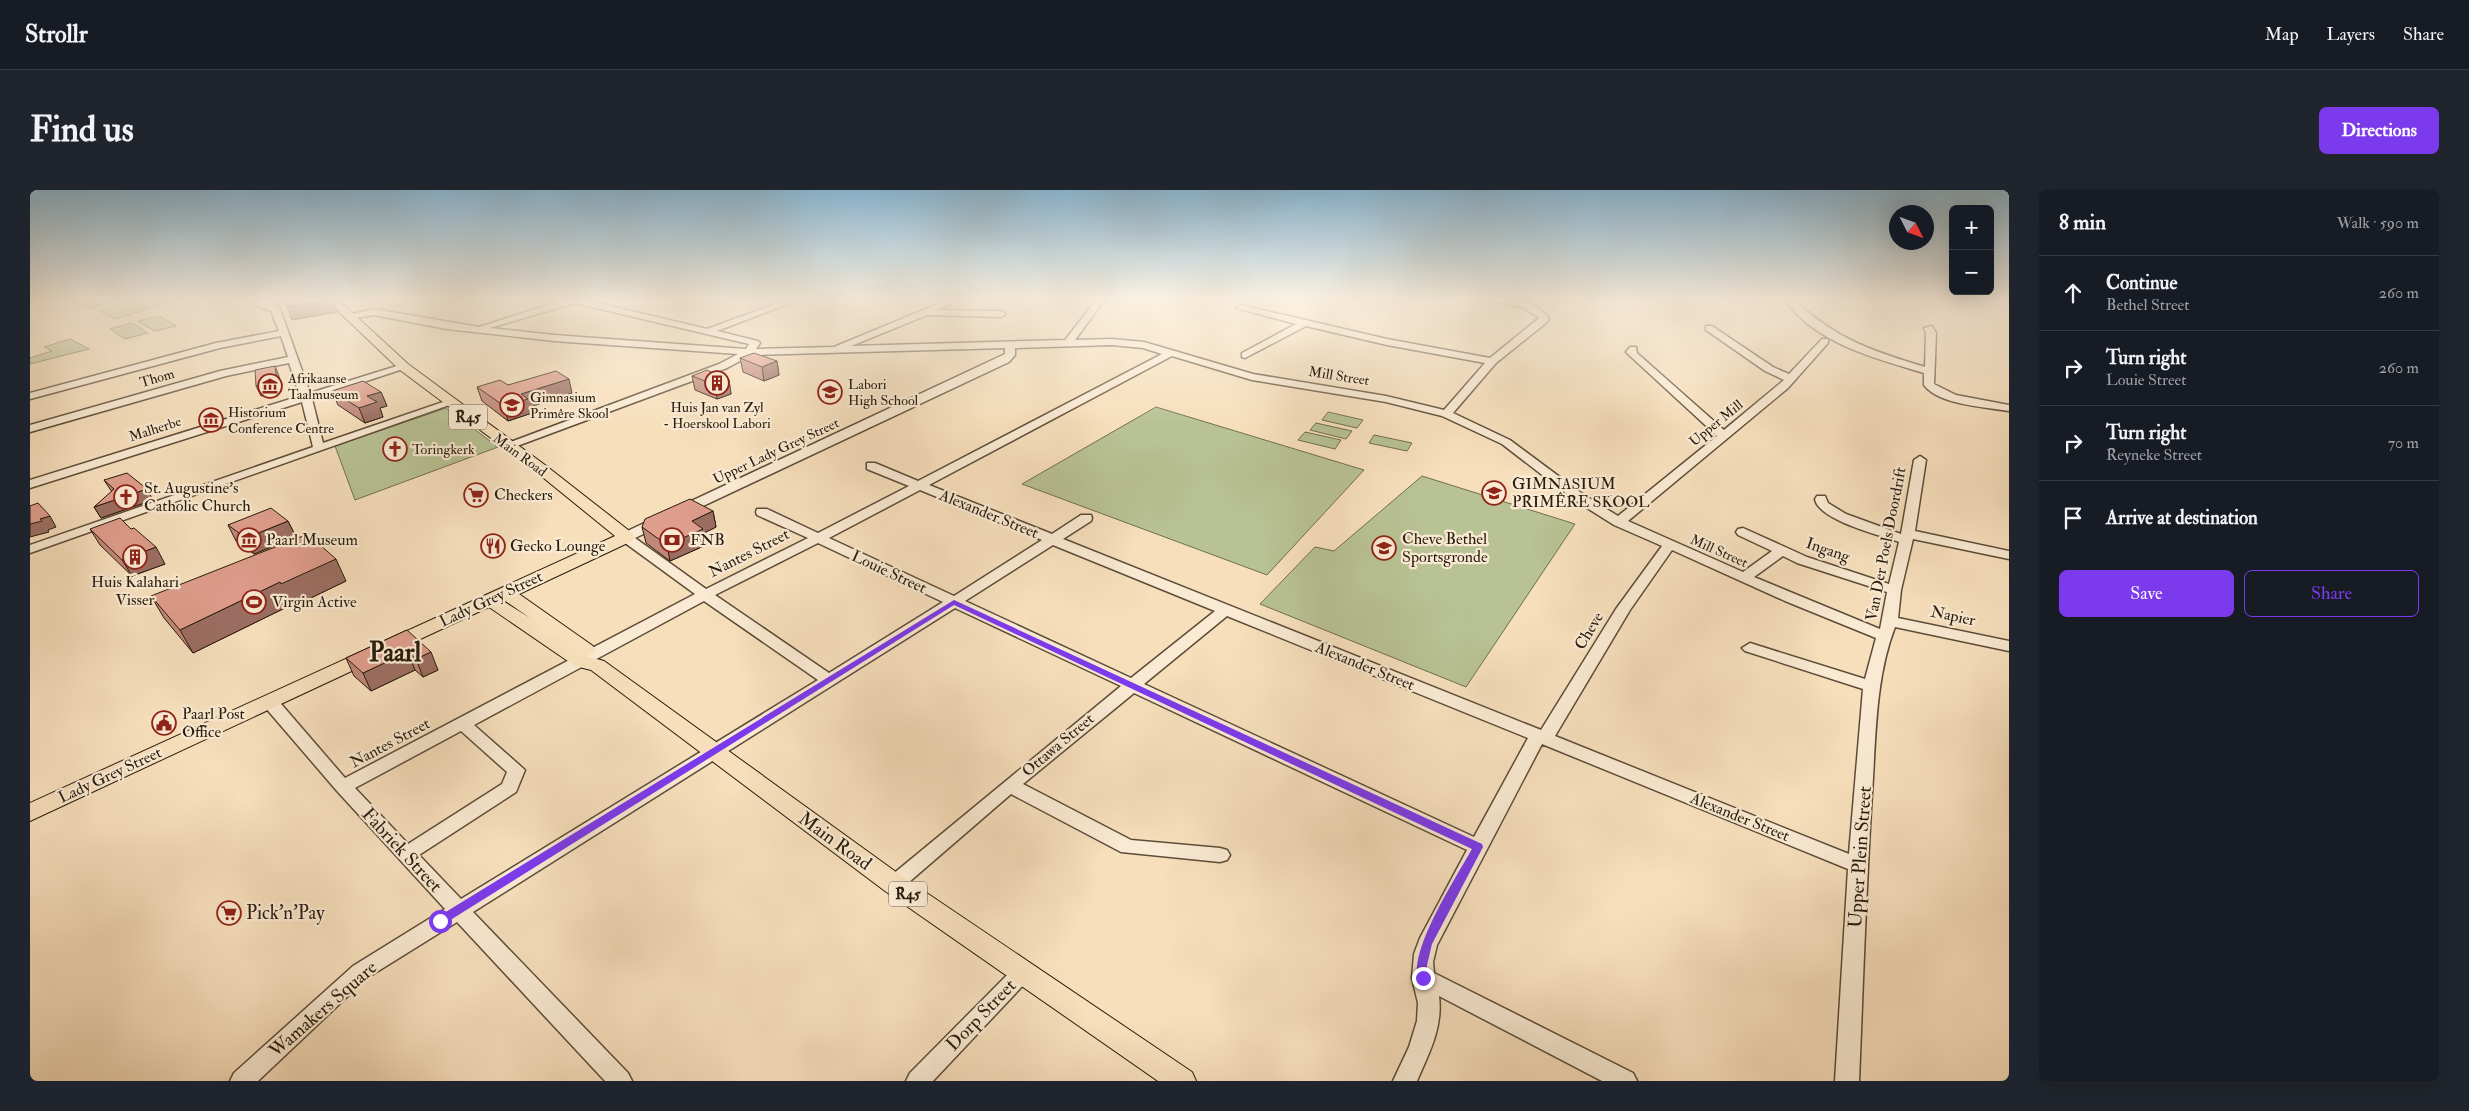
<!DOCTYPE html>
<meta charset="utf-8">
<style>
body{margin:0;font-family:"IM FELL Double Pica",serif;background:#20242c;color:#f1f3f6}
.controls{position:absolute;right:15px;top:15px;display:grid;overflow:hidden;border-radius:8px;box-shadow:0 5px 20px #0002}
.controls button{width:45px;height:45px;display:grid;place-items:center;padding:0;border:0;border-bottom:1px solid #363941;background:#171b24;color:#f1f3f6;font:25px sans-serif}
.compass{position:absolute;left:1859px;top:15px;width:45px;height:45px;border-radius:50%;background:#171b24;box-shadow:0 5px 20px #0002;rotate:132deg}
.stop{position:absolute;width:15px;height:15px;margin:-11px;border:4px solid #7c3aed;border-radius:50%;background:#fff}
.stop.end{background:#7c3aed;border-color:#fff;box-shadow:0 1px 5px #0008}
.list{margin:0;padding:0;list-style:none}
h2{display:flex;justify-content:space-between;align-items:center;height:65px;margin:0;padding:0 20px;font-size:21px}
h2 small{font-size:16px;font-weight:400;color:#9ea1a6}
.list li{display:grid;grid-template-columns:32px 1fr auto;gap:15px;align-items:center;box-sizing:border-box;height:75px;padding:0 20px;border-top:1px solid #363941}
.list b{display:block;font-size:19px;white-space:nowrap}
.list p{margin:0;font-size:16px;white-space:nowrap;color:#9ea1a6}
.list em{font-size:16px;font-style:normal;color:#9ea1a6}
.actions{display:flex;gap:10px;padding:15px 20px}
.actions a{flex:1;padding:11px 0;border:1px solid #7c3aed;border-radius:8px;text-align:center;font-size:18px;color:#7c3aed}
.actions .main{background:#7c3aed;color:#fff}
.icon{flex:none;width:28px;height:28px;fill:none;stroke:currentColor;stroke-width:2;stroke-linecap:round;stroke-linejoin:round}
.map{position:relative;flex:none;width:1979px;height:891px;overflow:hidden;border-radius:8px}
header{display:flex;align-items:center;gap:30px;box-sizing:border-box;height:70px;padding:0 25px;background:#171b24;border-bottom:1px solid #363941}
header strong{font-size:24px}
nav{display:flex;gap:28px;margin-inline-start:auto;font-size:18px}
.intro{display:flex;align-items:center;justify-content:space-between;box-sizing:border-box;height:120px;padding:0 30px}
h1{margin:0;font-size:35px}
.button{padding:12px 22px;border-radius:8px;background:#7c3aed;color:#fff;font-size:18px;font-weight:700}
main{display:flex;gap:30px;padding:0 30px}
aside{flex:1;background:#171b24;border-radius:8px;box-shadow:0 5px 20px #0002}
.map>svg:first-child{display:block}
</style>
<header>
<strong>Strollr</strong>
<nav><a>Map</a><a>Layers</a><a>Share</a></nav>
</header>
<div class="intro"><h1>Find us</h1><a class="button">Directions</a></div>
<main>
<div class="map">
<svg width="1979" height="891" viewBox="0 0 1979 891">
<rect width="100%" height="100%" fill="#f7dfbc"/>
<filter id="stains"><feTurbulence type="fractalNoise" baseFrequency=".004" numOctaves="4"/><feColorMatrix values="0 0 0 0 .2 0 0 0 0 .09 0 0 0 0 .02 0 0 0 .5 -.17"/></filter>
<radialGradient id="worn" r=".72"><stop offset=".6" stop-color="#630" stop-opacity="0"/><stop offset="1" stop-color="#630" stop-opacity=".3"/></radialGradient>
<path fill="#b8c294" stroke="#706e50" d="M50,109h27l7,3 -26,7 -17,-8z
M108,109h16l11,5 -49,15 -17,-8z
M130,126l16,10 -22,5 -16,-10z
M102,133l16,10 -23,6 -15,-10z
M40,149l19,10 -59,15v-6l22,-7 -8,-4z
M1126,217l208,63 -97,105 -245,-91z
M416,218l52,39 -143,53 -20,-54z
M1298,222l35,8 -6,8 -35,-8z
M1286,233l36,8 -6,8 -36,-9z
M1275,242l36,8 -6,9 -37,-9z
M1344,245l38,8 -5,8 -38,-8z
M1392,286l153,48 -109,163 -206,-83 55,-57 19,4z"/>
<g fill="none" stroke-linecap="round" stroke-linejoin="round">
<g stroke="#5c4c38" stroke-width="3">
<path id="minor" d="M221,109h9l6,4 -2,-4h8l8,10 30,84 90,-28 9,2 -97,32 11,44 123,-42 4,-1 5,3 -425,150v-8l283,-98 -11,-45 -272,86v-8l270,-84 -11,-33 -63,13 -196,56v-7l190,-54 68,-14 -7,-21 -61,12 -190,51v-6l186,-50 63,-12 -8,-20 -13,-5z
M537,109h14l126,30 82,-30h12l-84,32 41,10 2,2 -4,6 78,-2 116,-48h11l-24,11 64,1 5,3 -5,3 -74,-2 -76,31 214,-6 32,-41h8l-30,41 37,-1 32,3 109,32 133,22 58,14 41,-47 -98,-18 -81,-19 -61,32 -3,-1v-4l54,-29 -60,-16 5,-3 146,34 103,19 49,-40 -15,-10 -37,-9c21,-2 47,0 62,19l-2,4 -51,41 -43,50 57,27 74,55 34,21 99,-80 -89,-82 -2,-2 4,-5h6l1,6 87,77 60,-50 -19,-9 -59,-41v-4h6l61,41 16,7 33,-35h6v4l-40,45 -160,133 115,51 29,-21 -34,-16 -2,-3 2,-3 5,-1 64,29 82,27 10,-42c-19,-7 -81,-22 -84,-43l2,-3h8l3,7 18,11 55,20 13,-74 6,-4 6,4 -11,71 94,20v8l-96,-20 -12,51 -3,28 111,23v10l-114,-24c-20,52 -19,110 -23,167 -6,95 -9,191 -13,287h-24l13,-212 -306,-125 -105,201 -4,17 1,11 199,100 4,8h-35l-163,-85c4,32 -10,57 -22,85h-24l16,-34 8,-26 1,-18 -6,-25 2,-24 6,-16 47,-88 -333,-157 -111,91 108,56 89,8 7,2 3,5 -3,5 -7,2 -99,-10 -110,-58 -110,95 -7,3 -7,-3 -3,-5 3,-5 234,-193 -166,-78 -482,304 155,161 4,8h-27l-148,-159 -90,56 -109,103h-28l4,-8 119,-107 92,-57 -108,-118 -73,-85 -2,-4 2,-4h12l69,80 350,-184 -74,-54 -2,-3 2,-3 384,-180v-6l-254,7 -24,13 -218,81 -4,-1v-4l214,-80 19,-10 -184,-13 -107,-12 -73,-14 -25,4 -5,-3 30,-7 105,18zM545,113l174,41 -3,5 -192,-14 -64,-7zM1082,155l31,3 19,6 -244,127 -43,-18h-8v6l42,17 -91,47 -51,-24h-10l-1,3 1,3 51,23 -102,51 -71,-51 374,-176 6,-7v-7zM1142,166l80,24 134,22 56,14 60,28 74,57 38,24 48,21 -46,63 -75,121 -478,-191 28,-18 1,-3 -1,-3h-10l-29,19 -123,-49zM890,300l122,50 -88,56 -125,-58zM788,353l125,59 -114,71 -114,-78zM1023,355l162,66 -84,67 -166,-77zM1642,360l113,51 91,37 -11,41 -115,-36 -8,5 3,3 118,38 -14,165 -294,-118 75,-126zM1753,366l14,7 90,29 -7,37 -126,-52zM674,411l114,79 -357,219 -42,-44 97,-63 9,-22 -51,-45zM1197,426l301,122 -54,99 -330,-153zM431,541l46,41 -5,12 -94,60 -53,-56z
M1129,109h11l2,2 -4,3z
M1755,109h9c39,39 78,52 131,68l1,-34 -2,-5 8,-2 4,7 -2,51 22,11 53,10v6c-24,-4 -70,-6 -85,-26v-12c-47,-14 -111,-30 -139,-74z
M993,773l7,3 4,6 -4,6 -97,103h-27l4,-8 106,-107z"/>
</g>
<g stroke="#281b0c" stroke-width="2">
<path id="major" d="M286,109h14l15,7 63,58 137,101 87,68 2,4 -2,4 -113,53 74,52 3,4 -3,4 -7,2 18,5 299,216 289,195 4,9h-38l-273,-190 -294,-221 -16,-4 -86,-59 -459,214v-18l585,-267 -80,-65 -135,-101 -63,-60zM474,410l26,18 -27,-17z"/>
</g>
<use href="#minor" fill="#faead3" fill-rule="evenodd"/>
<use href="#major" fill="#f7dfbc" fill-rule="evenodd"/>
</g>
<path fill="#c08779" stroke="#281b0c" d="M710,168l37,3 2,14 -15,6 -21,-9z
M662,186l37,4 2,14 -14,5 -22,-9z
M478,195l64,8 -42,14 2,6 -24,8 -26,-20 -5,-14z
M302,201l49,1 6,14 -7,2 3,9 -18,6 -27,-18z
M74,290l49,20 -52,18 -7,-11 18,-15z
M683,321l3,16 -12,6 2,12 -36,16 -24,-18 -4,-16z
M258,331l8,16 -42,17 -18,-13 -8,-16z
M60,339l75,35 -33,12 -32,-31z
M316,391l-54,26 -1,-2 -98,48 -29,-35 -13,-22z
M377,440l31,40 -15,7 -8,-7 -44,21 -17,-15 -8,-18z"/>
<path fill="#9c6e63" stroke="#281b0c" d="M302,109l5,13 -45,8 -5,-13z
M747,171l2,14 -15,6 -2,-14z
M245,176l4,10 2,16 -20,4 -5,-10z
M539,189l3,14 -42,14 2,6 -24,8 -4,-15 17,-12z
M699,190l2,14 -14,5 -2,-14z
M351,202l6,14 -7,2 3,9 -18,6 -6,-15 8,-12z
M117,299l6,11 -52,18 -7,-11z
M683,321l3,16 -12,6 2,12 -36,16 -3,-16 25,-24z
M20,326l6,11 -8,3 1,2 -19,5v-13l10,-5z
M258,331l8,16 -42,17 -8,-16z
M126,357l9,17 -33,12 -10,-16z
M306,369l10,22 -54,26 -1,-2 -98,48 -13,-23 100,-48z
M378,462l7,18 -44,21 -8,-18z
M401,462l7,18 -15,7 -7,-18z"/>
<path fill="#df9d8d" stroke="#281b0c" d="M255,109h47l-45,8z
M724,163l23,8 -15,6 -22,-9z
M245,176l2,16 -21,4 -1,-16z
M677,180l22,10 -14,5 -23,-9z
M526,181l13,8 -48,15 7,5 -24,7 -27,-19 23,-7 8,5z
M333,191l18,11 -14,4 10,6 -18,6 -27,-17z
M97,283l20,16 -53,18 20,-18 -10,-9z
M660,309l23,12 -21,10 11,8 -36,16 -25,-18 3,-8z
M8,313l12,13 -10,3 2,2 -12,3v-18z
M241,318l17,13 -42,17 -18,-13z
M90,328l11,11 3,-1 22,19 -34,13 -32,-31z
M273,346l10,10 6,-2 17,15 -55,25 -1,-2 -100,48 -29,-34z
M377,440l24,22 -15,7 -8,-7 -45,21 -17,-15z"/>
<linearGradient id="sky" x2="0" y2="1"><stop stop-color="#8ab7d3"/><stop offset="0.47" stop-color="#fbf1e1"/><stop offset="1" stop-color="#fbf1e1" stop-opacity="0"/></linearGradient>
<rect width="1979" height="233" fill="url(#sky)"/>
<path fill="#7c3aed" d="M924,410l528,244 1,3 -51,97 -5,21v17h-8c-13,-28 38,-106 53,-133l-518,-244 -510,319h-8v-6z"/>
<defs>
<g id="building-ring" transform="scale(1.25)"><circle r="9.5" fill="#faead3" stroke="#8f2418" stroke-width="1.5"/><path d="M-4-6H4V6H1V3H-1V6H-4ZM-2.5-4.3h1.7v1.8h-1.7ZM.8-4.3h1.7v1.8H.8ZM-2.5-1h1.7V.8h-1.7ZM.8-1h1.7V.8H.8Z" fill="#8f2418"/></g>
<g id="museum-ring" transform="scale(1.25)"><circle r="9.5" fill="#faead3" stroke="#8f2418" stroke-width="1.5"/><path d="M0-6L6-3V-2H-6V-3ZM-5-1h2V3h-2ZM-1-1h2V3h-2ZM3-1h2V3H3ZM-6 4H6V6H-6Z" fill="#8f2418"/></g>
<g id="school-ring" transform="scale(1.25)"><circle r="9.5" fill="#faead3" stroke="#8f2418" stroke-width="1.5"/><path d="M0-5L7-2L0 1L-7-2ZM-4 1L0 2.5L4 1V4Q0 6-4 4Z" fill="#8f2418"/></g>
<g id="church-ring" transform="scale(1.25)"><circle r="9.5" fill="#faead3" stroke="#8f2418" stroke-width="1.5"/><path d="M-1.2-6h2.4v3.5h3.3v2.4h-3.3V6h-2.4V-.1h-3.3v-2.4h3.3Z" fill="#8f2418"/></g>
<g id="supermarket-ring" transform="scale(1.25)"><circle r="9.5" fill="#faead3" stroke="#8f2418" stroke-width="1.5"/><path d="M-6-5.5h2.5l.6 2H6L4.5 2H-2.5L-4.4-4H-6ZM-1.5 3.2a1.3 1.3 0 1 0 .1 0ZM3 3.2a1.3 1.3 0 1 0 .1 0Z" fill="#8f2418"/></g>
<g id="bank-ring" transform="scale(1.25)"><circle r="9.5" fill="#faead3" stroke="#8f2418" stroke-width="1.5"/><path d="M-6-4H6V4H-6ZM0-2.3a2.3 2.3 0 1 0 0 4.6a2.3 2.3 0 1 0 0-4.6Z" fill="#8f2418"/></g>
<g id="restaurant-ring" transform="scale(1.25)"><circle r="9.5" fill="#faead3" stroke="#8f2418" stroke-width="1.5"/><path d="M-5-6h1v4h1v-4h1v4h1v-4h1v5L-1.5 .5V6h-2V.5L-5-1ZM5-6V6H3V1.5H1.5Q1.5-4 5-6Z" fill="#8f2418"/></g>
<g id="stadium-ring" transform="scale(1.25)"><circle r="9.5" fill="#faead3" stroke="#8f2418" stroke-width="1.5"/><path d="M0-5a6.5 5 0 1 0 0 10a6.5 5 0 1 0 0-10ZM-3.5-1.8h7v3.6h-7Z" fill="#8f2418"/></g>
<g id="civic-ring" transform="scale(1.25)"><circle r="9.5" fill="#faead3" stroke="#8f2418" stroke-width="1.5"/><path d="M-.6-6.5H3V-4.5H.6V-3L4-1V1h2V6H-6V1h2V-1L-.6-3ZM-1.2 2.5V6h2.4V2.5Z" fill="#8f2418"/></g>
</defs>
<g fill-rule="evenodd">
<use href="#building-ring" x="687" y="193"/>
<use href="#museum-ring" x="240" y="196"/>
<use href="#school-ring" x="800" y="202"/>
<use href="#school-ring" x="482" y="215"/>
<use href="#museum-ring" x="181" y="230"/>
<use href="#church-ring" x="365" y="259"/>
<use href="#school-ring" x="1464" y="303"/>
<use href="#supermarket-ring" x="446" y="305"/>
<use href="#church-ring" x="96" y="307"/>
<use href="#museum-ring" x="219" y="350"/>
<use href="#bank-ring" x="642" y="350"/>
<use href="#restaurant-ring" x="463" y="356"/>
<use href="#school-ring" x="1354" y="358"/>
<use href="#building-ring" x="105" y="367"/>
<use href="#stadium-ring" x="224" y="412"/>
<use href="#civic-ring" x="134" y="533"/>
<use href="#supermarket-ring" x="199" y="723"/>
</g>
<g text-anchor="middle" dominant-baseline="central" stroke-width="4.5" stroke-linejoin="round" paint-order="stroke">
<g font-size="14" fill="#281b0c" stroke="#faead3">
<text transform="translate(1309 186) rotate(9)">Mill Street</text>
<text transform="translate(127 188) rotate(-16)">Thom</text>
<text transform="translate(1686 233) rotate(-39)">Upper Mill</text>
<text transform="translate(125 239) rotate(-18)">Malherbe</text>
<text transform="translate(746 261) rotate(-25)">Upper Lady Grey Street</text>
<text transform="translate(490 265) rotate(36)">Main Road</text>
<text transform="translate(1689 361) rotate(24)">Mill Street</text>
</g>
<g font-size="14" fill="#281b0c" stroke="#faead3" text-anchor="start">
<text x="258" y="188">Afrikaanse<tspan x="258" dy="16">Taalmuseum</tspan></text>
<text x="818" y="194">Labori<tspan x="818" dy="16">High School</tspan></text>
<text x="500" y="207">Gimnasium<tspan x="500" dy="16">Primêre Skool</tspan></text>
<text x="687" y="217" text-anchor="middle">Huis Jan van Zyl<tspan x="687" dy="16">- Hoerskool Labori</tspan></text>
<text x="198" y="222">Historium<tspan x="198" dy="16">Conference Centre</tspan></text>
<text x="382" y="259">Toringkerk</text>
</g>
<g fill="#faead3" stroke="#675948" stroke-width="1">
<rect x="419" y="214.5" width="38" height="25" rx="4"/>
<rect x="859" y="691.5" width="38" height="25" rx="4"/>
</g>
<g font-size="15" font-weight="bold" fill="#281b0c">
<text x="438" y="227">R45</text>
<text x="878" y="704">R45</text>
</g>
<g font-size="16" fill="#281b0c" stroke="#faead3" text-anchor="start">
<text x="1482" y="294">GIMNASIUM<tspan x="1482" dy="18">PRIMÊRE SKOOL</tspan></text>
<text x="114" y="298">St. Augustine's<tspan x="114" dy="18">Catholic Church</tspan></text>
<text x="464" y="305">Checkers</text>
<text x="1372" y="349">Cheve Bethel<tspan x="1372" dy="18">Sportsgronde</tspan></text>
<text x="236" y="350">Paarl Museum</text>
<text x="660" y="350">FNB</text>
<text x="480" y="356">Gecko Lounge</text>
<text x="105" y="392" text-anchor="middle">Huis Kalahari<tspan x="105" dy="18">Visser</tspan></text>
<text x="242" y="412">Virgin Active</text>
<text x="152" y="524">Paarl Post<tspan x="152" dy="18">Office</tspan></text>
</g>
<g font-size="16" fill="#281b0c" stroke="#faead3">
<text transform="translate(959 324) rotate(22)">Alexander Street</text>
<text transform="translate(1856 354) rotate(-79)">Van Der Poels Doordrift</text>
<text transform="translate(1798 360) rotate(19)">Ingang</text>
<text transform="translate(719 363) rotate(-27)">Nantes Street</text>
<text transform="translate(859 382) rotate(25)">Louie Street</text>
<text transform="translate(461 409) rotate(-25)">Lady Grey Street</text>
<text transform="translate(1923 426) rotate(12)">Napier</text>
<text transform="translate(1559 441) rotate(-59)">Cheve</text>
<text transform="translate(1335 476) rotate(22)">Alexander Street</text>
<text transform="translate(360 553) rotate(-28)">Nantes Street</text>
<text transform="translate(1028 555) rotate(-40)">Ottawa Street</text>
<text transform="translate(80 585) rotate(-25)">Lady Grey Street</text>
<text transform="translate(1710 627) rotate(22)">Alexander Street</text>
</g>
<g font-size="19" fill="#281b0c" stroke="#faead3">
<text transform="translate(805 651) rotate(36)">Main Road</text>
<text transform="translate(372 660) rotate(47)">Fabriek Street</text>
<text transform="translate(1830 667) rotate(-86)">Upper Plein Street</text>
<text transform="translate(293 819) rotate(-41)">Wamakers Square</text>
<text transform="translate(951 825) rotate(-46)">Dorp Street</text>
</g>
<g font-size="19" fill="#281b0c" stroke="#faead3" text-anchor="start">
<text x="216" y="723">Pick'n'Pay</text>
</g>
<g font-size="26" font-weight="bold" fill="#281b0c" stroke="#faead3">
<text x="365" y="463">Paarl</text>
</g>
</g>
<rect width="100%" height="100%" filter="url(#stains)"/>
<rect width="100%" height="100%" fill="url(#worn)"/>
</svg>
<div class="controls">
<button>+</button>
<button>−</button>
</div>
<svg class="compass" viewBox="-18 -18 36 36"><path d="M0-13l5 13h-10z" fill="#e53935"/><path d="M0 13l5-13h-10z" fill="#9ea1a6"/></svg>
<div class="stop" style="left:410px;top:731px"></div>
<div class="stop end" style="left:1393px;top:788px"></div>
</div>
<aside>
<h2>8 min<small>Walk · 590 m</small></h2>
<ul class="list">
<li><svg class="icon" aria-label="ahead" viewBox="0 0 24 24"><path d="M12 20V5M6 11l6-6 6 6"/></svg><div><b>Continue</b><p>Bethel Street</p></div><em>260 m</em></li>
<li><svg class="icon" aria-label="right" viewBox="0 0 24 24"><path d="M7 20v-9h11M14 6l5 5-5 5"/></svg><div><b>Turn right</b><p>Louie Street</p></div><em>260 m</em></li>
<li><svg class="icon" aria-label="right" viewBox="0 0 24 24"><path d="M7 20v-9h11M14 6l5 5-5 5"/></svg><div><b>Turn right</b><p>Reyneke Street</p></div><em>70 m</em></li>
<li><svg class="icon" aria-label="arrive" viewBox="0 0 24 24"><path d="M6 21V4h12l-3 4 3 4H6"/></svg><div><b>Arrive at destination</b></div></li>
</ul>
<div class="actions"><a class="main">Save</a><a>Share</a></div>
</aside>
</main>
